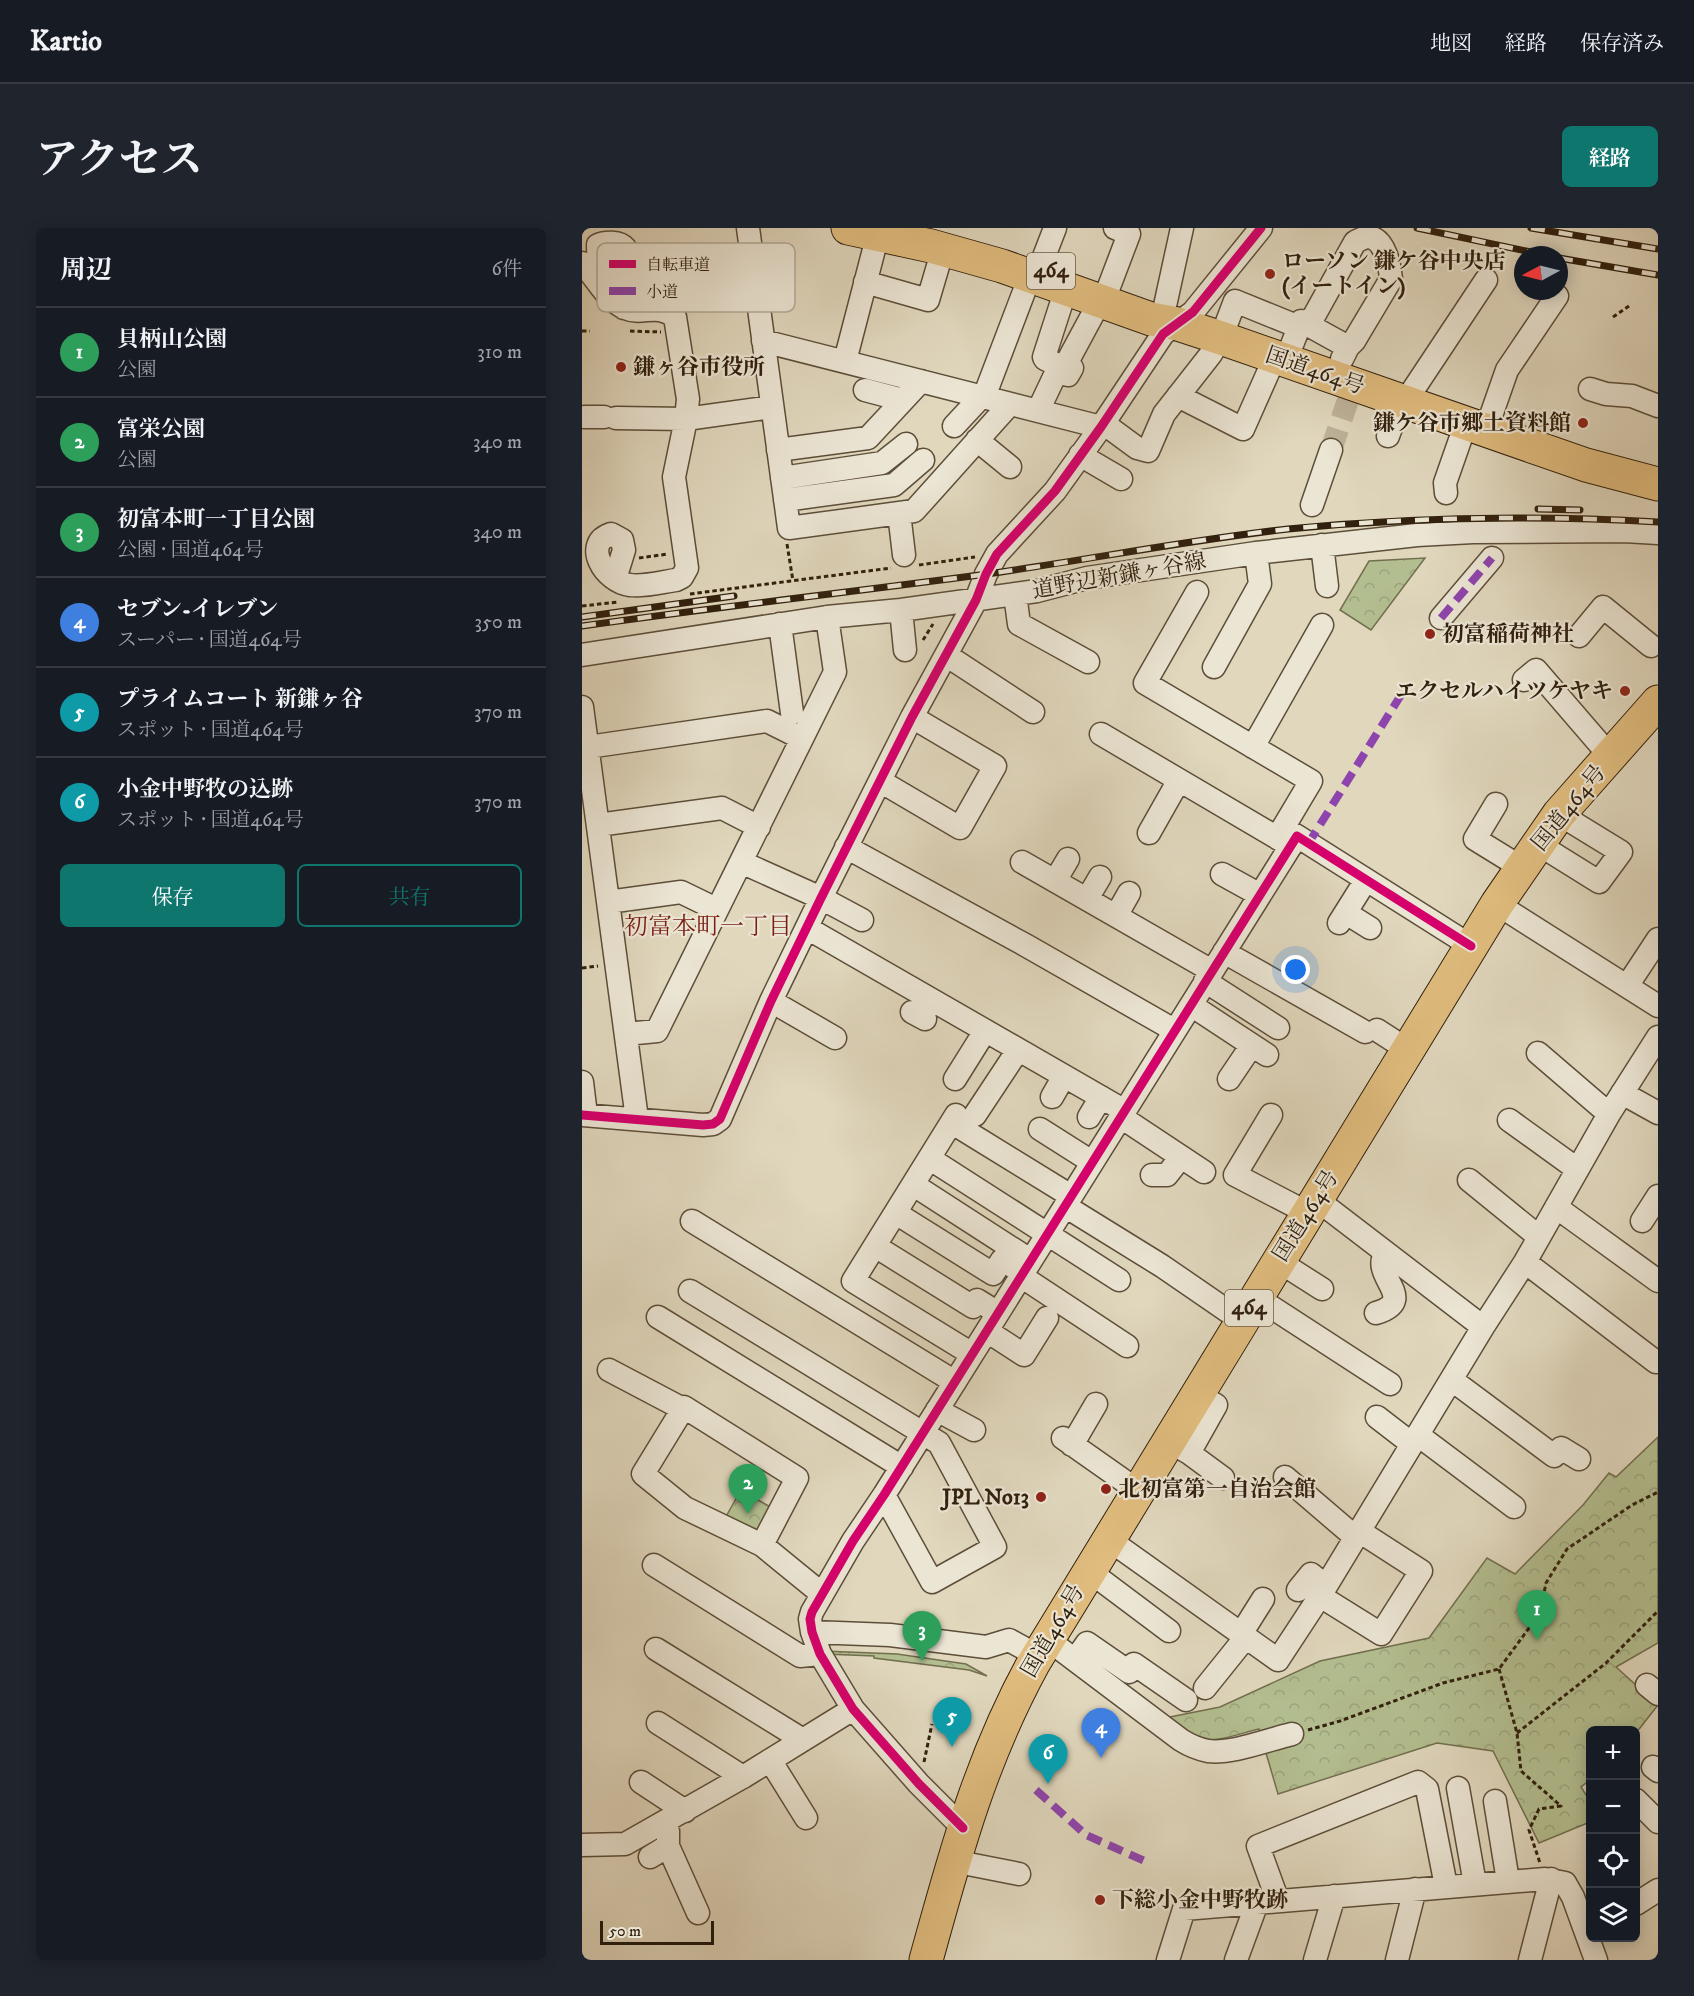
<!DOCTYPE html>
<html lang="ja">
<meta charset="utf-8">
<style>
body{margin:0;font-family:"IM FELL DW Pica","Noto Serif JP",serif;background:#20242c;color:#f1f3f6}
.controls{position:absolute;right:18px;bottom:18px;display:grid;overflow:hidden;border-radius:9px;box-shadow:0 3px 15px #0003}
.controls button{width:54px;height:54px;display:grid;place-items:center;padding:0;border:0;border-bottom:2px solid #363941;background:#171b24;color:#f1f3f6;font:30px sans-serif}
.compass{position:absolute;left:932px;top:18px;width:54px;height:54px;border-radius:50%;background:#171b24;box-shadow:0 3px 15px #0003;rotate:263deg}
.scale{position:absolute;left:18px;bottom:15px;width:114px;box-sizing:border-box;padding-left:6px;border:3px solid #31200d;border-top:0;font-size:16px;line-height:21px;white-space:nowrap;color:#31200d;-webkit-text-stroke:4px #ebe5d4;paint-order:stroke}
.you{position:absolute;left:714px;top:742px;width:21px;height:21px;margin:-15px;border:4px solid #fff;border-radius:50%;background:#1a73e8;box-shadow:0 0 0 9px #1a73e833}
.badge{display:grid;place-items:center;width:39px;height:39px;border-radius:50%;background:#0f766e;color:#fff;font-size:20px;font-weight:700}
.pin{position:absolute;translate:-50% -50px;filter:drop-shadow(0 2px 3px #0008)}
.pin::after{content:'';position:absolute;top:32px;width:21px;height:18px;background:inherit;clip-path:polygon(0 0,100% 0,50% 100%)}
.list{margin:0;padding:0;list-style:none}
h2{display:flex;justify-content:space-between;align-items:center;height:78px;margin:0;padding:0 24px;font-size:26px}
h2 small{font-size:20px;font-weight:400;color:#9ea1a6}
.list li{display:grid;grid-template-columns:39px 1fr auto;gap:18px;align-items:center;box-sizing:border-box;height:90px;padding:0 24px;border-top:2px solid #363941}
.list b{display:block;font-size:22px;white-space:nowrap}
.list p{margin:0;font-size:20px;white-space:nowrap;color:#9ea1a6}
.list em{font-size:20px;font-style:normal;color:#9ea1a6}
.actions{display:flex;gap:12px;padding:18px 24px}
.actions a{flex:1;padding:14px 0;border:2px solid #0f766e;border-radius:9px;text-align:center;font-size:21px;color:#0f766e}
.actions .main{background:#0f766e;color:#fff}
.icon{flex:none;width:33px;height:33px;fill:none;stroke:currentColor;stroke-width:2;stroke-linecap:round;stroke-linejoin:round}
.map{position:relative;flex:none;width:1076px;height:1732px;overflow:hidden;border-radius:9px}
header{display:flex;align-items:center;gap:36px;box-sizing:border-box;height:84px;padding:0 30px;background:#171b24;border-bottom:2px solid #363941}
header strong{font-size:28px}
nav{display:flex;gap:33px;margin-inline-start:auto;font-size:21px}
.intro{display:flex;align-items:center;justify-content:space-between;box-sizing:border-box;height:144px;padding:0 36px}
h1{margin:0;font-size:42px}
.button{padding:15px 27px;border-radius:9px;background:#0f766e;color:#fff;font-size:21px;font-weight:700}
main{display:flex;gap:36px;padding:0 36px}
aside{flex:1;background:#171b24;border-radius:9px;box-shadow:0 3px 15px #0003}
.map>svg:first-child{display:block}
</style>
<header>
<strong>Kartio</strong>
<nav><a>地図</a><a>経路</a><a>保存済み</a></nav>
</header>
<div class="intro"><h1>アクセス</h1><a class="button">経路</a></div>
<main>
<aside>
<h2>周辺<small>6件</small></h2>
<ul class="list">
<li><span class="badge" style="background:#2e9e5b">1</span><div><b>貝柄山公園</b><p>公園</p></div><em>310 m</em></li>
<li><span class="badge" style="background:#2e9e5b">2</span><div><b>富栄公園</b><p>公園</p></div><em>340 m</em></li>
<li><span class="badge" style="background:#2e9e5b">3</span><div><b>初富本町一丁目公園</b><p>公園 · 国道464号</p></div><em>340 m</em></li>
<li><span class="badge" style="background:#3f7fe0">4</span><div><b>セブン-イレブン</b><p>スーパー · 国道464号</p></div><em>350 m</em></li>
<li><span class="badge" style="background:#0f9aa8">5</span><div><b>プライムコート 新鎌ヶ谷</b><p>スポット · 国道464号</p></div><em>370 m</em></li>
<li><span class="badge" style="background:#0f9aa8">6</span><div><b>小金中野牧の込跡</b><p>スポット · 国道464号</p></div><em>370 m</em></li>
</ul>
<div class="actions"><a class="main">保存</a><a>共有</a></div>
</aside>
<div class="map">
<svg width="1076" height="1732" viewBox="0 0 1076 1732">
<defs>
<pattern id="park-crowns" width="20" height="18" patternUnits="userSpaceOnUse" patternTransform="scale(1.5)"><rect width="20" height="18" fill="#b3be90"/><path d="M2 6a3 3 0 1 1 6 0M12 15a3 3 0 1 1 6 0" fill="none" stroke="#9aa37b"/></pattern>
</defs>
<rect width="100%" height="100%" fill="#e0d7bd"/>
<filter id="stains"><feTurbulence type="fractalNoise" baseFrequency=".00333" numOctaves="4"/><feColorMatrix values="0 0 0 0 .2 0 0 0 0 .09 0 0 0 0 .02 0 0 0 .5 -.17"/></filter>
<radialGradient id="worn" r=".72"><stop offset=".6" stop-color="#630" stop-opacity="0"/><stop offset="1" stop-color="#630" stop-opacity=".3"/></radialGradient>
<path fill="url(#park-crowns)" stroke="#726f4e" stroke-width="1.5" d="M843,330l-54,72 -31,-20 29,-49z
M1076,1209v206l-42,24 42,38 -22,28v-3h-46v50l-9,7 9,14v21l-51,21 -46,-92 -56,-8 -159,51 -19,-65c-19,4 -48,17 -67,7 -8,-5 -15,-13 -22,-19l50,-10 100,-46 109,-23 58,-80 28,16 68,-69 26,-32 7,4z
M159,1262l31,18 -14,23 -34,-11z
M241,1423l74,3 69,10 21,12 -18,-6 -95,-12v-2l-49,-2z"/>
<g fill="none" stroke-linecap="round" stroke-linejoin="round">
<path stroke="#bdb29a" stroke-width="22" stroke-dasharray="22 11" stroke-linecap="butt" d="M749,222l17,-50"/>
<g stroke="#5d4e39" stroke-width="25">
<path id="minor" d="M166,0l41,300 125,-17 96,-107
M0,35c14,14 24,37 43,45 18,8 31,-6 50,9l13,82 -2,20 -12,58 13,91 -5,9 -6,3c-14,2 -32,7 -46,5 -26,-3 -48,-42 -19,-51l11,6 2,10 -9,29
M458,39l15,-39
M283,54l63,18 15,-51
M17,56l-1,-39c7,-3 21,-4 27,3l-1,60
M484,61l-22,68 1,2 17,8 3,-1 35,-65
M525,64l22,-58 -14,-6
M581,87l19,-87
M719,93l47,26 -6,12
M727,97l46,-83c4,-2 9,-5 14,-5 16,2 21,29 22,42l-37,62 -6,6
M181,113l338,86
M263,133l33,-127
M1008,161l16,5 26,2 26,10
M283,162l38,10
M596,168l65,33 32,-72
M402,169l46,-121
M823,174l81,-122
M456,183l18,-38 12,2 4,-7
M2,189h20
M34,190l70,1 86,-12
M521,195l34,25 11,3 16,-37 47,-60 10,-16 14,-37 64,26 -13,33
M372,198l27,-29
M904,202l21,-60 50,-74
M806,208l13,-36
M395,212l33,27
M196,222l90,-12 53,-57
M498,227l41,24
M200,250l100,-15 24,-19
M864,265l-1,-10 21,-60
M203,272l109,-15 29,-25
M730,277l19,-55
M317,285l5,42
M740,317l5,41
M615,364l-52,91 166,98 -28,47 14,8
M433,366l4,30 69,38
M319,382l4,40
M859,390l51,-60
M198,396l12,89
M997,408l24,-29 48,39
M0,427l245,-38 74,-7 136,-19 50,-13 169,-25 161,-18 56,-3 151,-1 34,2
M364,427l87,57
M632,439l46,-83 -4,-31
M942,452l12,-10 74,86
M0,479l55,412
M519,506l78,46
M6,519l179,-26 34,17
M671,519l69,-122
M298,553l80,47 35,-62 -83,-49
M914,576l-21,35 47,29
M16,597l124,-17 37,19
M567,605l30,-53 112,66
M956,616l61,38 22,-30 -62,-38
M264,619l181,99 147,84
M159,634l80,36 41,22
M440,634l190,109
M640,646l38,21
M473,653l13,-22
M505,671l13,-22
M26,674l73,-10 35,17
M915,676l161,102
M764,685l24,15
M534,688l13,-23
M757,695l27,-43
M225,700l318,183
M642,724l141,80
M623,753l73,47
M1045,758l31,-47
M189,773l64,37
M609,777l76,50
M330,784l13,7
M795,802l31,20
M44,806l31,-3 178,-359 -8,-55
M956,825l71,61
M373,851l30,-48
M647,851l23,-34
M0,854l4,33
M1040,865l36,20
M470,869l12,-21
M0,887l121,10 10,-1 7,-5 51,-118 50,-103 91,-181 64,-117 10,-26 11,-20 58,-63 46,-64 62,-93 30,-22 68,-84
M374,887l-103,166 119,73
M393,887l43,-65
M689,887l-36,60 73,38
M507,889l12,-20
M539,889l83,55
M927,892l68,49
M377,899l112,69
M458,901l52,33
M353,934l184,118
M570,947h15l14,-18
M887,952l70,57
M338,961l110,71
M734,971l167,128
M483,978l97,60 80,55
M974,979l102,74
M320,989l91,57 9,-14 22,13
M110,993l263,161
M1060,993l16,-25
M301,1023l90,56 4,-7 21,13
M696,1033l44,28
M943,1034l131,100
M439,1048l106,70
M108,1063l249,152 56,104 -63,35 -48,-87
M674,1069l134,87
M794,1085c44,-13 -7,-38 10,-60
M76,1089l244,150
M405,1103l37,24 23,-37
M27,1142l74,39
M870,1152l102,76 7,-8 18,11
M355,1182l37,20
M795,1189l35,27
M836,1207l96,72
M481,1210l74,52
M586,1213l21,12 27,-48 -19,-11
M490,1217l24,-41
M607,1225l34,25
M703,1249l70,60
M526,1311l170,121 42,-64 163,-269 42,-65 84,-148 49,-77
M180,1317l35,-67 -113,-71 -41,67 42,34 77,37 60,49
M72,1337l146,91 20,-2
M507,1343l80,60
M716,1362l13,-16 15,12
M738,1368l61,38 40,-63 -62,-40
M230,1404l78,3 96,12 23,-7 29,16
M659,1406l22,-35
M465,1411l134,101c8,5 17,9 27,11 24,3 59,-11 84,-17
M74,1421l147,91
M493,1432l12,-17 42,29 5,-8 52,36
M1065,1457l11,9
M623,1460l41,-51
M76,1495l85,54
M188,1532l36,58
M1071,1539l5,4
M59,1554l44,29
M876,1560l17,96
M1054,1572l22,22
M913,1573l13,80
M381,1600l-44,-44 -66,-75 -33,-55 -8,-22 -2,-13 2,-7 41,-71 31,-46 413,-659 174,110
M0,1617l43,-1 118,-67 110,-68
M86,1618l30,67
M68,1629l18,-11v-15
M371,1633l66,13
M696,1673l-20,-55 160,-64 9,7 19,97
M1054,1676l22,-14
M586,1732l16,-51 361,-30 20,4 8,14 23,63
M654,1732l21,-57
M733,1732l19,-64
M815,1732l18,-71
M948,1732l21,-81"/>
</g>
<g stroke="#31200d" stroke-width="35">
<path id="highway" d="M266,0l83,18 71,20 149,53 27,5 43,14 365,127 72,19
M344,1732c29,-105 54,-199 107,-296l464,-760 62,-90 99,-112"/>
</g>
<path stroke="#31200d" stroke-width="3" stroke-dasharray="4.5 3" stroke-linecap="butt" d="M1031,89l16,-11
M0,103h8
M48,103l31,1
M205,316l6,37
M57,330l29,-4
M337,337l56,-8
M108,366l201,-26
M0,378l36,-4
M341,412l10,-16
M0,740l16,-2
M917,1441l18,64 4,38 40,35 -22,3 -10,21 11,33
M726,1502l32,-9 103,-38 56,-14 41,-56 6,-30 21,-34 65,-44 26,-13
M935,1505l89,-70 52,-52
M342,1534l8,-38"/>
<use href="#minor" stroke="#ebe5d4" stroke-width="22"/>
<use href="#highway" stroke="#e0bc7e" stroke-width="33"/>
<g stroke="#31200d" stroke-width="7">
<path id="rail" d="M835,0l128,27
M949,0l127,21
M977,30l99,17
M956,281l42,1
M0,389l152,-21
M0,398c135,-19 270,-34 405,-52 100,-14 201,-34 301,-45 123,-12 247,-14 370,-7"/>
</g>
<use href="#rail" stroke="#ebe5d4" stroke-width="4.5" stroke-dasharray="14" stroke-linecap="butt"/>
<path stroke="#8e44ad" stroke-width="8" stroke-dasharray="15 8" stroke-linecap="butt" d="M859,390l51,-60
M726,616l98,-157
M454,1562l50,45 61,27"/>
<g stroke="#ebe5d4" stroke-width="13">
<path id="cycleway" d="M0,887l121,10 10,-1 7,-5 51,-118 50,-103 91,-181 64,-117 10,-26 11,-20 58,-63 46,-64 62,-93 30,-22 68,-84
M381,1600l-44,-44 -66,-75 -33,-55 -8,-22 -2,-13 2,-7 41,-71 31,-46 413,-659 174,110"/>
</g>
<use href="#cycleway" stroke="#d6006c" stroke-width="9"/>
</g>
<g fill="#8f2418" stroke="#ebe5d4" stroke-width="2">
<circle cx="688" cy="46" r="6"/>
<circle cx="39" cy="139" r="6"/>
<circle cx="1001" cy="195" r="6"/>
<circle cx="848" cy="406" r="6"/>
<circle cx="1043" cy="463" r="6"/>
<circle cx="524" cy="1261" r="6"/>
<circle cx="459" cy="1269" r="6"/>
<circle cx="518" cy="1672" r="6"/>
</g>
<g text-anchor="middle" dominant-baseline="central" stroke-width="4.5" stroke-linejoin="round" paint-order="stroke">
<g fill="#ebe5d4" stroke="#695b49" stroke-width="1.5">
<rect x="445" y="25" width="48" height="36" rx="4.5"/>
<rect x="643" y="1062" width="48" height="36" rx="4.5"/>
</g>
<g font-size="21" font-weight="bold" fill="#31200d">
<text x="469" y="43">464</text>
<text x="667" y="1080">464</text>
</g>
<g font-size="22" font-weight="bold" fill="#31200d" stroke="#ebe5d4" text-anchor="start">
<text x="700" y="33">ローソン 鎌ケ谷中央店<tspan x="700" dy="25">(イートイン)</tspan></text>
<text x="51" y="139">鎌ヶ谷市役所</text>
<text x="989" y="195" text-anchor="end">鎌ケ谷市郷土資料館</text>
<text x="860" y="406">初富稲荷神社</text>
<text x="1031" y="463" text-anchor="end">エクセルハイツケヤキ</text>
<text x="536" y="1261">北初富第一自治会館</text>
<text x="447" y="1269" text-anchor="end">JPL No13</text>
<text x="530" y="1672">下総小金中野牧跡</text>
</g>
<g font-size="22" fill="#31200d" stroke="#ebe5d4">
<text transform="translate(733 143) rotate(19)">国道464号</text>
<text transform="translate(537 348) rotate(-10)">道野辺新鎌ヶ谷線</text>
<text transform="translate(987 580) rotate(-51)">国道464号</text>
<text transform="translate(724 988) rotate(-58)">国道464号</text>
<text transform="translate(471 1403) rotate(-60)">国道464号</text>
</g>
<g font-size="24" fill="#7a1f14" stroke="#ebe5d4">
<text x="126" y="699">初富本町一丁目</text>
</g>
</g>
<rect x="15" y="15" width="198" height="69" rx="9" fill="#ebe5d4" stroke="#b3aa98" stroke-width="1.5"/>
<rect x="27" y="32" width="27" height="8" fill="#d6006c"/>
<rect x="27" y="59" width="27" height="8" fill="#8e44ad"/>
<g font-size="16" fill="#31200d">
<text x="64" y="42">自転車道</text>
<text x="64" y="69">小道</text>
</g>
<rect width="100%" height="100%" filter="url(#stains)"/>
<rect width="100%" height="100%" fill="url(#worn)"/>
</svg>
<div class="controls">
<button>+</button>
<button>−</button>
<button><svg class="icon" aria-label="locate" viewBox="0 0 24 24"><circle cx="12" cy="12" r="6"/><path d="M12 2v4M12 18v4M2 12h4M18 12h4"/></svg></button>
<button><svg class="icon" aria-label="layers" viewBox="0 0 24 24"><path d="M12 4l9 5-9 5-9-5zM3 14l9 5 9-5"/></svg></button>
</div>
<svg class="compass" viewBox="-18 -18 36 36"><path d="M0-13l5 13h-10z" fill="#e53935"/><path d="M0 13l5-13h-10z" fill="#9ea1a6"/></svg>
<div class="scale">50 m</div>
<div class="you"></div>
<div class="pin badge" style="left:955px;top:1412px;background:#2e9e5b">1</div>
<div class="pin badge" style="left:166px;top:1286px;background:#2e9e5b">2</div>
<div class="pin badge" style="left:340px;top:1433px;background:#2e9e5b">3</div>
<div class="pin badge" style="left:519px;top:1530px;background:#3f7fe0">4</div>
<div class="pin badge" style="left:370px;top:1519px;background:#0f9aa8">5</div>
<div class="pin badge" style="left:466px;top:1556px;background:#0f9aa8">6</div>
</div>
</main>
